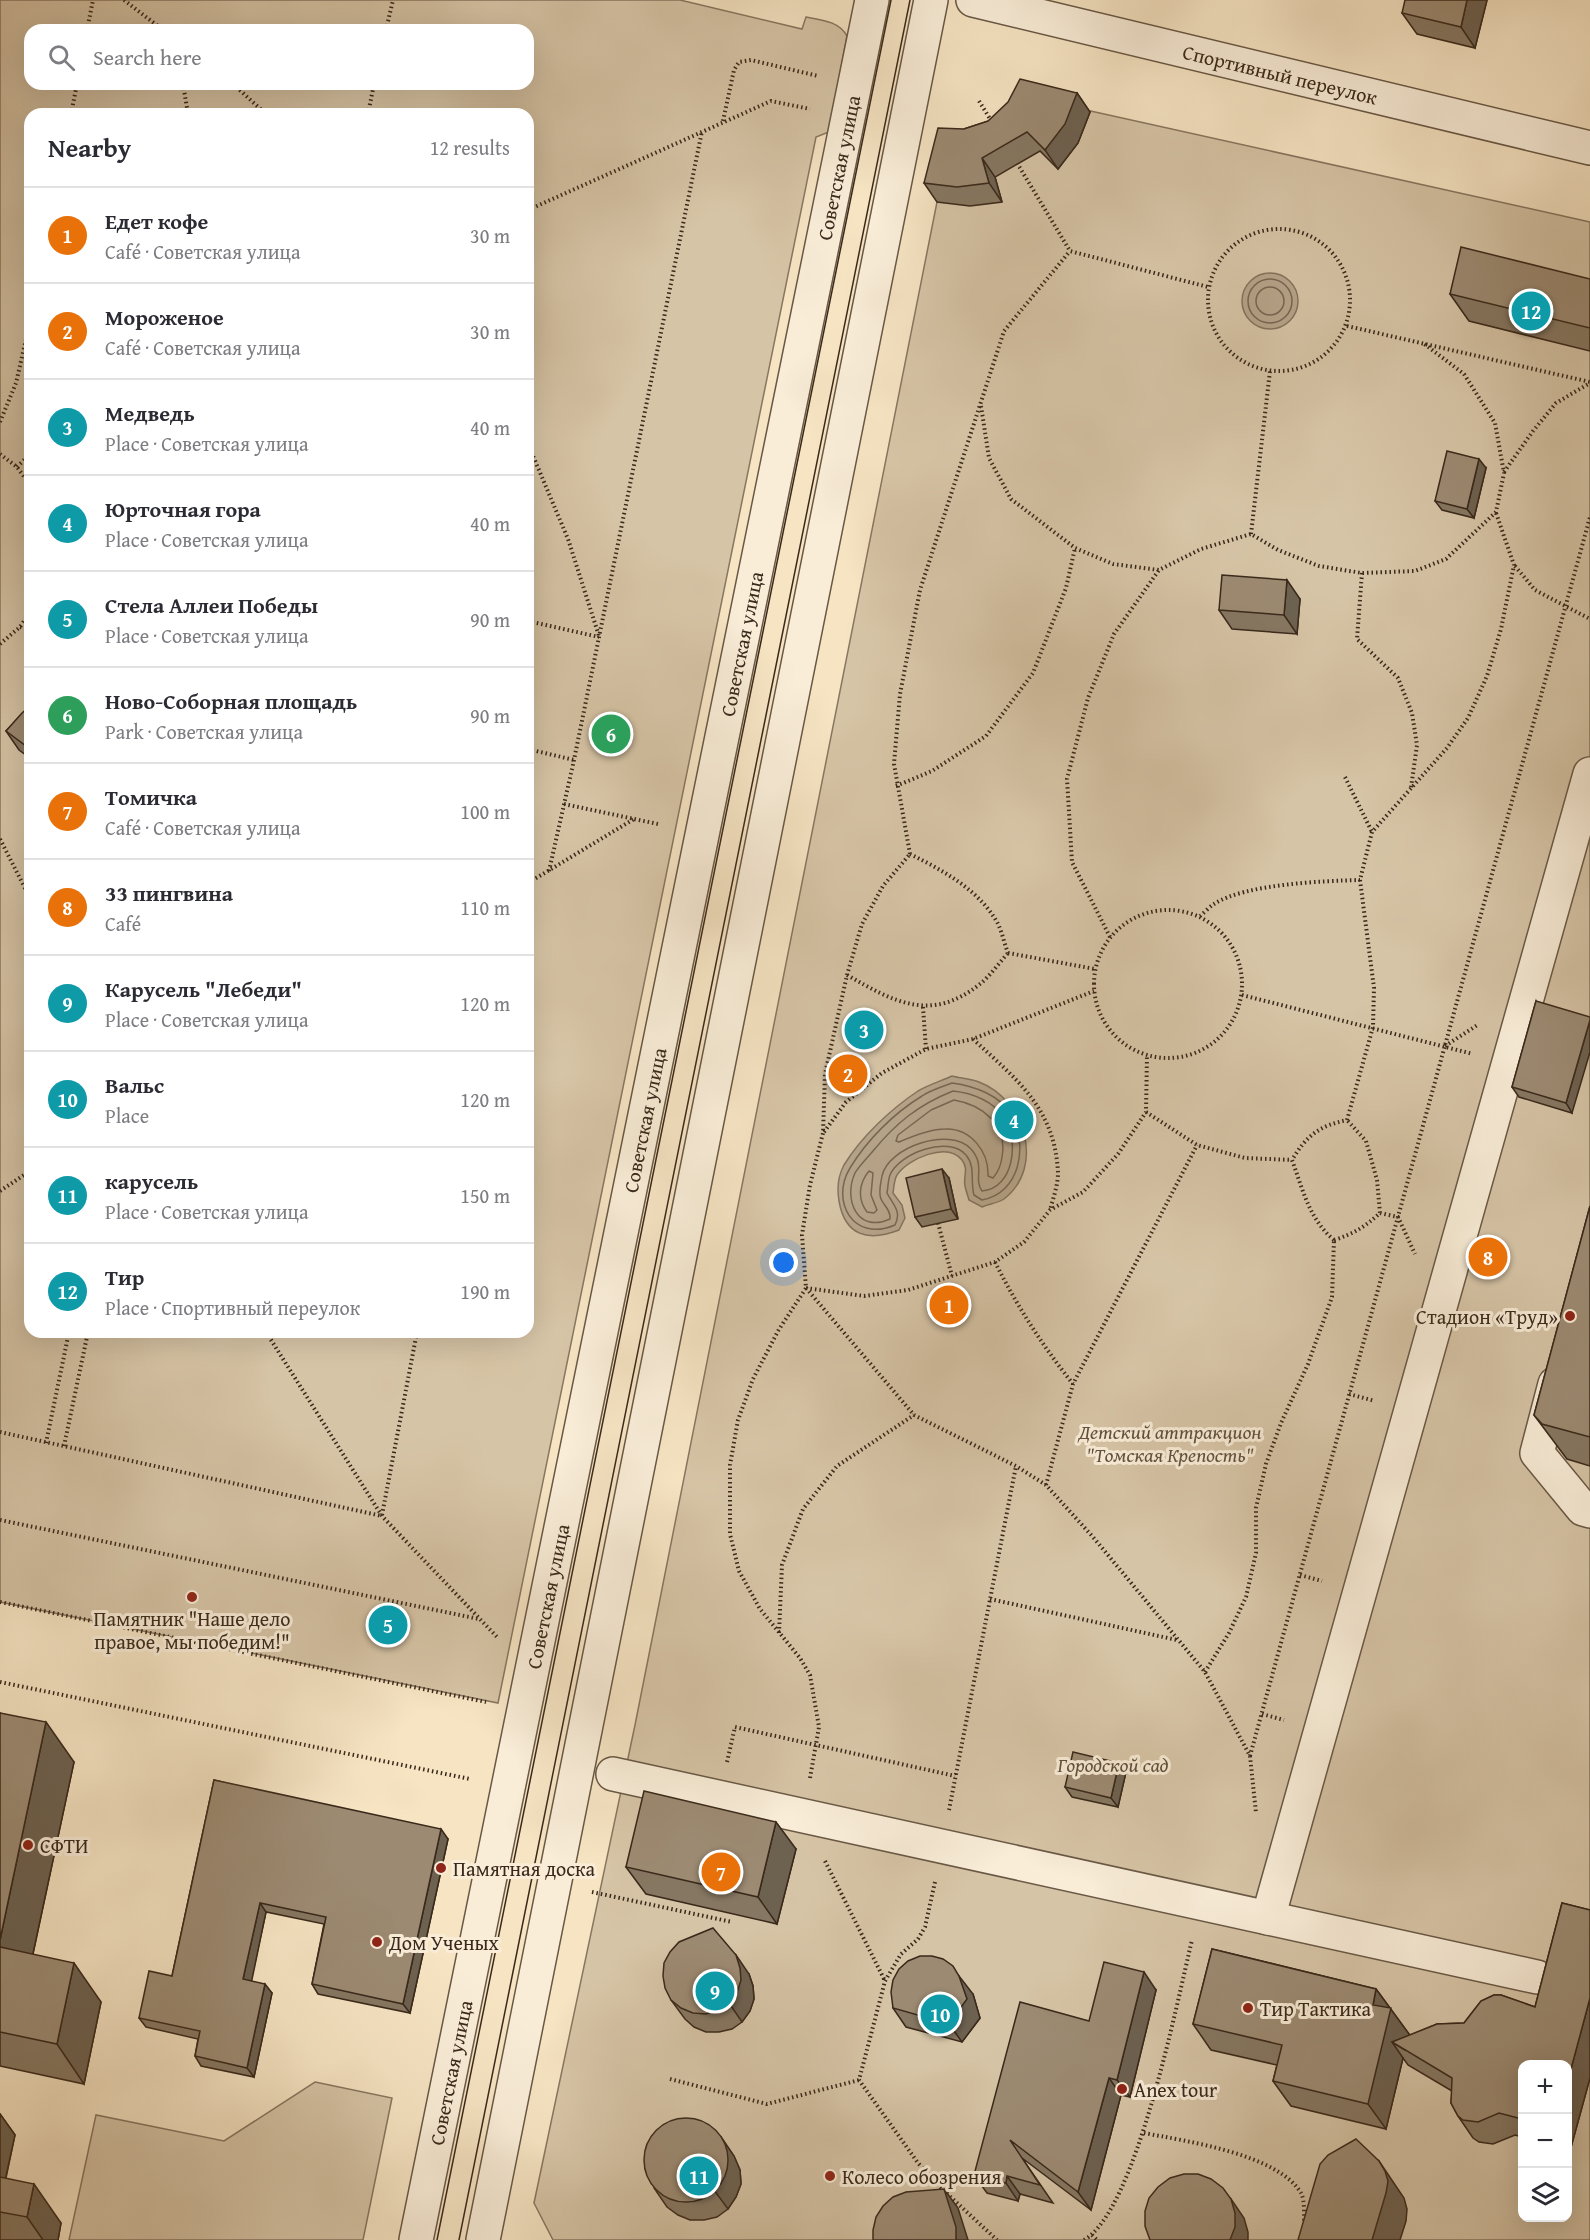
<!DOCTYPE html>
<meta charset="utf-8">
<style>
body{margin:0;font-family:"Gentium Book Plus",serif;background:#f7f7f7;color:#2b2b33}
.controls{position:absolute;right:18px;bottom:18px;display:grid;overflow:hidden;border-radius:12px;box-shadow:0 6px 24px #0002}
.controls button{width:54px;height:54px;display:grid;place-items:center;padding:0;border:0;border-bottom:2px solid #e1e1e2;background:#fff;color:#2b2b33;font:30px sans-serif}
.you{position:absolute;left:784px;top:1263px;width:21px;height:21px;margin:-15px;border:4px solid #fff;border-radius:50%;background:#1a73e8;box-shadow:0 0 0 9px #1a73e833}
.badge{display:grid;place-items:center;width:39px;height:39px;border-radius:50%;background:#1a73e8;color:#fff;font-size:20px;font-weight:700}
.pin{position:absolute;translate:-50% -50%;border:3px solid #fff;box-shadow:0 2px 6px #0006}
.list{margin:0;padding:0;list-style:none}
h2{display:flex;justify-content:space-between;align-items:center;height:78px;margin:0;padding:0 24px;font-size:26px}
h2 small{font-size:20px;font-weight:400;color:#7c7c81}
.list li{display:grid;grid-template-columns:39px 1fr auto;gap:18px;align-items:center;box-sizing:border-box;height:96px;padding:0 24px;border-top:2px solid #e1e1e2}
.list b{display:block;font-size:22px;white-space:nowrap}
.list p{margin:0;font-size:20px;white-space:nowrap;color:#7c7c81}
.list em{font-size:20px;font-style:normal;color:#7c7c81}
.icon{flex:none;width:33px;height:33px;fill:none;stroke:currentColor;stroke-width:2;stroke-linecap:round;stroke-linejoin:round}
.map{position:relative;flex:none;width:1590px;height:2240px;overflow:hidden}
.search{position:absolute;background:#fff;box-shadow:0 6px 24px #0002;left:24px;top:24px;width:510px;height:66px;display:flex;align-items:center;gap:15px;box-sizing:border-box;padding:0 21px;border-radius:18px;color:#7c7c81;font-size:22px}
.panel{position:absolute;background:#fff;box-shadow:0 6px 24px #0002;left:24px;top:108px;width:510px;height:1230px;border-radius:18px}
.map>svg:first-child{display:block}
</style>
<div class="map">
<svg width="1590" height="2240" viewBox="0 0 1590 2240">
<rect width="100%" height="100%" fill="#f6e4c3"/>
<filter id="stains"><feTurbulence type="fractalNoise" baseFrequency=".00333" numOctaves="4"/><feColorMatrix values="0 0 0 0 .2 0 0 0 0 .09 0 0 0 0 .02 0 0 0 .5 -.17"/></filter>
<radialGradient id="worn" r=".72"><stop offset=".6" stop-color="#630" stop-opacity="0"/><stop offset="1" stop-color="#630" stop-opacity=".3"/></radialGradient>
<path fill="#d6c4a6" stroke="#887660" stroke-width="1.5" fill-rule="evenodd" d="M0,0h680l122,29 4,-12c15,3 33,4 41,19l-18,96 -13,5 -318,1566 -498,-101zM30,30h498v54h-498zM30,114h498v1218h-498z
M1032,98l558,124v2018h-1037l-19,-37 101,-478 302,-1523 14,-56zM1522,2064h46v154h-46z
M315,2082l77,16 -29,142h-294l27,-125 128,26z"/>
<path fill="#b6a48a" stroke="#84735e" stroke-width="1.5" d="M1242 301a28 28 0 1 1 56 0a28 28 0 1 1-56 0Z
M952,1076c8,2 19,3 27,6 45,17 67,84 25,117 -6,4 -15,5 -22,8l-13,-7c-1,-4 -3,-9 -4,-14 -2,-9 4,-17 -3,-26 -15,-19 -54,-1 -65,15 -3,5 -3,12 -4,18l9,12 3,13 -6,12c-31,12 -54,6 -60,-29 -2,-12 -1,-25 5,-36 17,-28 47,-56 74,-74 10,-6 23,-10 34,-15z"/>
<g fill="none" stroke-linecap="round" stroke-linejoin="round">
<path stroke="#786652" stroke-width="1.5" d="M1248 301a22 22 0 1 1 44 0a22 22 0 1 1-44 0Z
M1256 301a14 14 0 1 1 28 0a14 14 0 1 1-28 0Z
M952,1083c22,3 49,12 60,33 16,31 8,77 -30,84l-8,-5c-4,-14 2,-28 -8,-40 -17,-20 -67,-2 -76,20 -2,5 -2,13 -3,18 6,12 15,18 8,32 -42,18 -65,-24 -45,-57 17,-28 44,-55 72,-72 9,-6 20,-9 30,-13z
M953,1091c19,2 41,10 52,28 14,23 9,69 -23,72 -9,-13 4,-25 -11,-42 -21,-23 -83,-2 -89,27 -1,6 -4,16 -1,23 3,7 10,11 9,20 -33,15 -47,-20 -35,-46 4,-7 12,-15 18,-22 23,-28 45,-46 80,-60z
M954,1100c29,5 54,25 48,57 -1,8 -3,14 -9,21l-5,-2c1,-24 -17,-48 -43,-47 -15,0 -32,7 -46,13l-3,-1 2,-6 33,-25z
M869,1171l4,2 -2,22 6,15 -3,3 -7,-1c-10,-13 -8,-29 2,-41z"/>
<g stroke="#695845" stroke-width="36">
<g id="minor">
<path id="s1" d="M973,0l617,148"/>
<path d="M1555,1384l-18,69 46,56 7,2"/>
<path d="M613,1774l924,203"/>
<path d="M1268,1918l322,-1144"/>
<path id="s2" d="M416,2240l456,-2240"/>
<path d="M483,2240l448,-2240"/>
</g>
</g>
<path stroke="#3a291b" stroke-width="4" stroke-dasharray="1.5 3" stroke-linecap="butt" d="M124,0l39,30
M87,30l6,-30
M386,30l7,-30
M183,84l5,30
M233,84l33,30
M979,101l13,21
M71,114l6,-30
M368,114l6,-30
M723,121l11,-51 5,-8 12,-2 67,16
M1017,163l53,88 138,36
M528,210l243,-109 39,8
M1208 300a71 71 0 1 1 142 0a71 71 0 1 1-142 0Z
M1347,326l243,56
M981,406l8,52 22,41 64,49 38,16 46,6 42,-21 50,-15 27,16 41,16 43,7 53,-2 31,-12 50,-47 8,-39 -9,-50 -31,-49 -41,-31
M0,422l16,-39 14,-61
M528,444l40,95 31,97
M0,454l17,13 13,18
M17,467l13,-13
M1504,472l29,-41 23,-28 34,-20
M1251,534l19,-163
M1515,566l20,24 55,29
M1362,573l-5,66 41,39 14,35 5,32 -6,43
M528,621l71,16
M20,627l10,2
M0,644l20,-17 10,-15
M528,749l46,11
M1345,777l27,55
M896,786l36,-15 54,-35 47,-63 33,-85 9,-40
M564,804l94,20
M0,839l30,59
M910,854l-16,-90 6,-70 20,-104 84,-259 66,-80
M910,854c32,16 68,35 87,68 5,9 7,21 11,31
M549,871l25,-111 128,-629
M528,883l106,-64
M1094 984a74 74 0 1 1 148 0a74 74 0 1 1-148 0Z
M1200,916c4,-3 9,-9 14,-12 31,-20 108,-23 146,-24
M1110,937l-38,-75 -5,-83 21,-81 26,-64 45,-64
M1008,953l87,16
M847,975c47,27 84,48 133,9 10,-8 19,-21 28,-31
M1242,995l231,59
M923,1007l3,42
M973,1039c44,41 82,69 85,134 0,12 -5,26 -8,37
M1445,1046l34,-22
M1146,1112l51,33 48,13 47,2
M1347,1120l26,-93 1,-39 -14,-108 12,-48 75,-84 21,-30 19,-42 14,-47 13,-64 -18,-52
M824,1132l22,-30 36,-29 44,-24 47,-10 121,-48
M0,1191l30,-20
M1380,1213l18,4 17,37
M938,1223l14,53
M1334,1240c-25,-21 -31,-50 -42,-80 15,-25 27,-34 55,-40
M1334,1240c19,-6 31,-13 46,-27l-3,-33 -11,-39 -19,-21
M995,1262c22,44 47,83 78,122
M806,1288l108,127 102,51 30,19 47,52 112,135 45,84 6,57
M806,1288l58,8 44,-6 87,-28 29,-20 26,-32 33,-18 35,-38 28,-42 1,-57
M266,1332l116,184 116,122
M1349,1394l26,7
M0,1432l382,84
M46,1443l23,-111
M64,1446l24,-114
M1046,1485l27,-101 124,-239
M382,1515l35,-183
M0,1520l479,99
M1300,1575l22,6
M990,1599l187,41
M0,1602l486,100
M779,1633l3,-68 21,-56 34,-43 77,-51
M1205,1672l24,-39 17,-36 10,-44v-45l10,-44 15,-41 27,-59 24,-67 2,-57
M0,1682l470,97
M1262,1714l22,6
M1250,1756l340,-1239
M727,1762l8,-35 220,49
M810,1778l9,-51 -9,-52 -10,-17 -40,-49 -21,-38 -9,-37v-69l8,-45 15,-41 25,-48 28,-43 -4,-53 8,-50 13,-52 2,-59 22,-99 15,-51 21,-38 27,-32
M949,1810l67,-344
M825,1861l60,120
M935,1882l-10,45 -7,12 -17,15 -16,27 -26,99 59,83 23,25 56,52
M592,1892l140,30
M670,2079l97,25 92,-24
M1144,2133c41,8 134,21 157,60 4,7 3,23 3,32
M1092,2235l5,5
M1084,2240c52,-29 93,-238 108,-300"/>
<use href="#minor" stroke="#f9edd8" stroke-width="33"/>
<path stroke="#3a291b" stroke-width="1.5" d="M437,2240l454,-2240
M459,2240l451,-2240"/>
</g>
<path fill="#867762" stroke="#3a291b" stroke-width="1.5" d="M1487,0l-12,48 -58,-14 -15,-21z
M1077,93l13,19 -12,31 -20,26 -18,-18 -45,26 7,25 -32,4 -33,-4 -13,-19 40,-54z
M1590,279v72l-121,-30 -19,-27z
M1486,468l-12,50 -32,-8 -7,-9z
M1300,599l-3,35 -65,-5 -13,-19z
M30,706v52l-11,-8 -13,-19z
M1536,1001l36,112 -53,-16 -7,-10z
M949,1178l9,41 -36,8 -7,-10z
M1590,1206v260l-23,-7 -33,-44z
M0,1713l74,49 -41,192 68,48 -17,82 -84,-18z
M1126,1772l-8,35 -46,-10 -7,-10z
M214,1780l234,59 -38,174 -92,-19 -6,-10 12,-60 -58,-12 -15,69 21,12 -18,84 -53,-11 -6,-10 3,-17 -52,-12 -7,-9 33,-42z
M796,1849l-19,75 -131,-30 -20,-27z
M1562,1903l28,7v168l-20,73 -2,-1v-86h-46v73l-7,-2 -22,9 -14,-2 -6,-4 -15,-22 -7,-13 1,-12 -44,-26 -5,-7 -17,71 -95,-23 -18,-25 4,-16 -66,-15 -18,-26 19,-75 164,40 33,45 -1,2 29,-12 27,-1 17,-22 13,-6h7l34,12z
M749,1974l4,12 1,13 -4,12 -8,11 -10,7 -13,3h-13l-12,-5 -9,-8 -14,-19z
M1156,1990l-26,107 -9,-2 -30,115 -69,-52 31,45 -33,-9 -2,7 -31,-8 -13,-18 115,-154z
M973,1994l7,24 -18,24 -56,-15 -13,-19z
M0,2114l15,21 -9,43 55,45 -3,17h-58z
M721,2137l13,19 6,14 1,14 -5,13 -8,12 -11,8 -13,3h-14l-12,-5 -11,-8 -13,-19z"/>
<path fill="#6d6150" stroke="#3a291b" stroke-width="1.5" d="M1467,0h20l-12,48 -14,-21z
M1077,93l13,19 -12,31 -20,26 -13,-19z
M982,158l13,19 7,25 -13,-19z
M1479,459l7,9 -12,50 -7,-9z
M1287,580l13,19 -3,35 -13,-19z
M1590,1020v32l-18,61 -6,-10z
M942,1169l7,9 9,41 -7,-10z
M46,1722l28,40 -48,224 -26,-37v-9z
M1119,1763l7,9 -8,35 -7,-9z
M776,1822l20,27 -19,75 -19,-27z
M441,1829l7,10 -38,174 -7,-9z
M260,1903l6,9 -16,77 -7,-10z
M736,1955l13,19 4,12 1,13 -4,12 -8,11 -13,-19z
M74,1963l27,39 -17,82 -27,-40z
M1144,1972l12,18 -26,107 -13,-17z
M959,1976l14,18 7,24 -18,24 -13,-18z
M265,1984l7,9 -18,84 -7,-9z
M1376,1989l33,45 -4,16 -13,-8 11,16 -17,71 -18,-25 5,-99z
M1590,1998v80l-20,73 -2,-4v-67z
M1109,2078l12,17 -30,115 -13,-18z
M0,2114l15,21 -15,68z
M721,2137l13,19 6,14 1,14 -5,13 -8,12 -14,-19z
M1379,2161l25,37 3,11 -1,12 -6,19h-28z
M1007,2176l13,18 -2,7 -12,-18z
M34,2184l27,39 -3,17h-15l-16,-23z
M944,2189l14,19 10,32h-12z
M1231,2199l13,19 4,14v8h-18z"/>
<path fill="#9c8a72" stroke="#3a291b" stroke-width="1.5" d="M1405,0h62l-6,27 -59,-14z
M1020,79l57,14 -12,31 -20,26 -18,-18 -45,26 7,25 -32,4 -33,-4 14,-55 26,1 24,-8 20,-19z
M1461,247l129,32v49l-140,-34z
M1447,451l32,8 -12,50 -32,-8z
M1222,575l65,5 -3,35 -65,-5z
M30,706v43l-24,-18 16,-18z
M1536,1001l54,16v3l-24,83 -54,-16z
M942,1169l9,40 -36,8 -9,-39z
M1590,1206v231l-48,-13 -8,-9z
M0,1713l46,9 -46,218z
M1073,1752l46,11 -8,35 -46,-11z
M214,1780l227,49 -38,175 -91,-20 14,-67 -66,-14 -17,76 22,5 -18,84 -52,-12 5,-25 -61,-13 10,-47 23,5z
M644,1791l132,31 -18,75 -132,-30z
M1562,1903l28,7v88l-22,82v-16h-46v55l-23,-6 -21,9 -15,-2 -5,-4 -7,-13 1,-25 -60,-36 45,-18 27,-1 17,-22 13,-6h7l34,12z
M713,1928l23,27 4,13 1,12 -4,13 -8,10 -11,7 -12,4 -13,-1 -12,-5 -10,-8 -6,-12 -2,-12 1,-13 6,-11 9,-10z
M0,1947l74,16 -17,81 -57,-12z
M1212,1949l164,40 -3,16 18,3 -23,96 -95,-23 9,-36 -89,-21z
M920,1956h12l11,3 10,7 6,10 8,23 -18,25 -56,-16 -2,-16 2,-12 6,-11 9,-8z
M1104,1962l40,10 -27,108 -8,-2 -31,114 -68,-52 30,45 -33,-9 -1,7 -32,-8 46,-173 69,19z
M644 2160a42 42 0 1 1 84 0a42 42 0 1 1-84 0Z
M1356,2139l23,22 6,10 3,10 -2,12 -14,47h-74l22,-76 8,-9z
M1184,2174h14l13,5 12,9 8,11 4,14v14l-5,13h-80l-5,-14v-15l4,-13 9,-11 12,-9z
M0,2177l34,7 -7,33 -27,-5z
M944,2189l12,38v13h-83v-10l3,-13 7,-11 10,-9 13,-5z"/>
<g fill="#8f2418" stroke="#f9edd8" stroke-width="2">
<circle cx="1570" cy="1316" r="6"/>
<circle cx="192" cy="1597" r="6"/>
<circle cx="28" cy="1845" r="6"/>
<circle cx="441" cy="1868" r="6"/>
<circle cx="377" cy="1942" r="6"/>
<circle cx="1248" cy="2008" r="6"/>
<circle cx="1122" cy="2089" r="6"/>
<circle cx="830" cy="2176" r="6"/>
</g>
<g text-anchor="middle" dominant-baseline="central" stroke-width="6" stroke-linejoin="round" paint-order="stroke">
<g font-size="20" fill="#3a291b" stroke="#f9edd8">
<text stroke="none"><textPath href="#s1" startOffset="316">Спортивный переулок</textPath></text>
<text stroke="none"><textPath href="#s2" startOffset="2115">Советская улица</textPath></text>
<text stroke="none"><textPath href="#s2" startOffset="1629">Советская улица</textPath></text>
<text stroke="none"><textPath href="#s2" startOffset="1143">Советская улица</textPath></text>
<text stroke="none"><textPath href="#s2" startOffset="657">Советская улица</textPath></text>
<text stroke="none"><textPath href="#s2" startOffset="171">Советская улица</textPath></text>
</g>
<g font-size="20" fill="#3a291b" stroke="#f9edd8" text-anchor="start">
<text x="1558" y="1316" text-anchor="end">Стадион «Труд»</text>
<text x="192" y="1618" text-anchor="middle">Памятник "Наше дело<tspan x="192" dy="23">правое, мы победим!"</tspan></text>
<text x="40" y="1845">СФТИ</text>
<text x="453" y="1868">Памятная доска</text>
<text x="389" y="1942">Дом Ученых</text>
<text x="1260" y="2008">Тир Тактика</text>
<text x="1134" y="2089">Anex tour</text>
<text x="842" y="2176">Колесо обозрения</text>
</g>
<g font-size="20" font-style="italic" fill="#61503e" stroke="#f9edd8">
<text x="1170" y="1431">Детский аттракцион<tspan x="1170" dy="23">"Томская Крепость"</tspan></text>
<text x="1113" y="1764">Городской сад</text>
</g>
</g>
<rect width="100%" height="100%" filter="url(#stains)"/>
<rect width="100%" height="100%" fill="url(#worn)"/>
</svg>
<div class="controls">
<button>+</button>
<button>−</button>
<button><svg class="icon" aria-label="layers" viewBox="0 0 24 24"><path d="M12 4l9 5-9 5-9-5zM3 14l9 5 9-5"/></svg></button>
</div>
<div class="you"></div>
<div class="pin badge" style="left:949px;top:1305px;background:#e8710a">1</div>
<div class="pin badge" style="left:848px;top:1074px;background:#e8710a">2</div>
<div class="pin badge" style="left:864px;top:1030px;background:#0f9aa8">3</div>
<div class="pin badge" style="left:1014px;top:1120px;background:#0f9aa8">4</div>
<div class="pin badge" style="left:388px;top:1625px;background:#0f9aa8">5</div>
<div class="pin badge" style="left:611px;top:734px;background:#2e9e5b">6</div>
<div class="pin badge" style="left:721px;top:1872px;background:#e8710a">7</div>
<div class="pin badge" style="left:1488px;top:1257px;background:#e8710a">8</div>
<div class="pin badge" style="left:715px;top:1991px;background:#0f9aa8">9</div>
<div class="pin badge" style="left:940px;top:2014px;background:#0f9aa8">10</div>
<div class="pin badge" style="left:699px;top:2176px;background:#0f9aa8">11</div>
<div class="pin badge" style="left:1531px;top:311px;background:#0f9aa8">12</div>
<div class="search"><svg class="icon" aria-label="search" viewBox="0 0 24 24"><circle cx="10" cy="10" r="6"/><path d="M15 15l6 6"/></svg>Search here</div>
<section class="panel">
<h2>Nearby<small>12 results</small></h2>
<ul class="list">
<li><span class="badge" style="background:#e8710a">1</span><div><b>Едет кофе</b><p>Café · Советская улица</p></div><em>30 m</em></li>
<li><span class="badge" style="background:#e8710a">2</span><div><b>Мороженое</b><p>Café · Советская улица</p></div><em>30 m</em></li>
<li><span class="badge" style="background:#0f9aa8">3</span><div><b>Медведь</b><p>Place · Советская улица</p></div><em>40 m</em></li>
<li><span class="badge" style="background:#0f9aa8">4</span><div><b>Юрточная гора</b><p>Place · Советская улица</p></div><em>40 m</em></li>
<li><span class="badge" style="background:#0f9aa8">5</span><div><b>Стела Аллеи Победы</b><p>Place · Советская улица</p></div><em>90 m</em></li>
<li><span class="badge" style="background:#2e9e5b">6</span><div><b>Ново-Соборная площадь</b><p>Park · Советская улица</p></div><em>90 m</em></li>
<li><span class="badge" style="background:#e8710a">7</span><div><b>Томичка</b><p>Café · Советская улица</p></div><em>100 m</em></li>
<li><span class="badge" style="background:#e8710a">8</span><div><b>33 пингвина</b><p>Café</p></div><em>110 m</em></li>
<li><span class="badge" style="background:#0f9aa8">9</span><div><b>Карусель &quot;Лебеди&quot;</b><p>Place · Советская улица</p></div><em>120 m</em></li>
<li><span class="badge" style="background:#0f9aa8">10</span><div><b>Вальс</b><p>Place</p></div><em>120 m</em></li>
<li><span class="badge" style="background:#0f9aa8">11</span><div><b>карусель</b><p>Place · Советская улица</p></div><em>150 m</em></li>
<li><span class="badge" style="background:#0f9aa8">12</span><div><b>Тир</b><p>Place · Спортивный переулок</p></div><em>190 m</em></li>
</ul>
</section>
</div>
